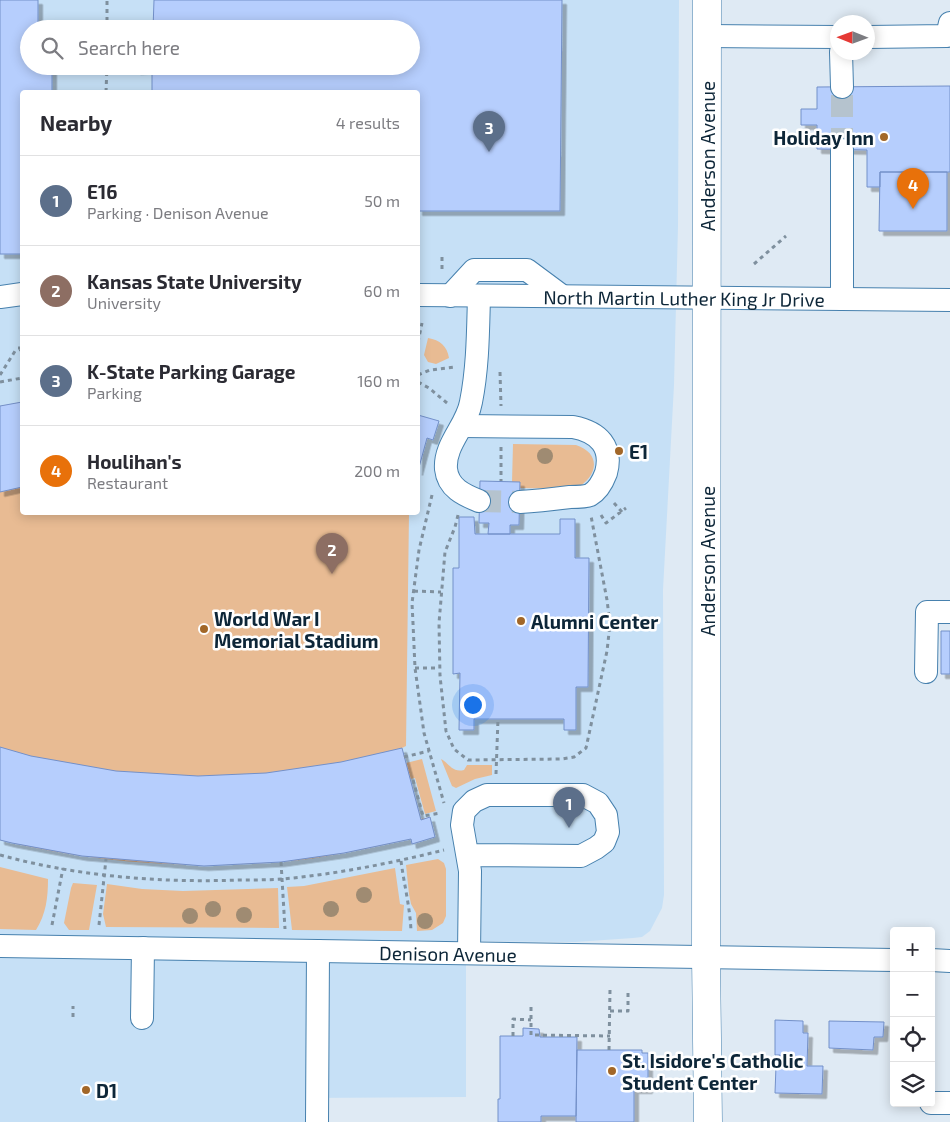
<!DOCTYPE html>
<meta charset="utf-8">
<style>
body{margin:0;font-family:"Exo 2",sans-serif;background:#f7f7f7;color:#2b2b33}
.controls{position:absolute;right:15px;bottom:15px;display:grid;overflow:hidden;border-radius:5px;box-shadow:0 2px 12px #0003}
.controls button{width:45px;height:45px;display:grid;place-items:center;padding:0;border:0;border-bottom:1px solid #e1e1e2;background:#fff;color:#2b2b33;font:25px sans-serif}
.compass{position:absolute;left:830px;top:15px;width:45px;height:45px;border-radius:50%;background:#fff;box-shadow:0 2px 12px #0003;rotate:271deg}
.you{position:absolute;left:472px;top:704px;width:18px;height:18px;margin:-12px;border:4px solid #fff;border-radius:50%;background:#1a73e8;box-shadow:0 0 0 8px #1a73e833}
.badge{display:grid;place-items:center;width:32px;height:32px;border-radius:50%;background:#2563eb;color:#fff;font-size:16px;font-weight:700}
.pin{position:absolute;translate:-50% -41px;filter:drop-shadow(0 1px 2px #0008)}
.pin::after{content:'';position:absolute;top:26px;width:18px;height:15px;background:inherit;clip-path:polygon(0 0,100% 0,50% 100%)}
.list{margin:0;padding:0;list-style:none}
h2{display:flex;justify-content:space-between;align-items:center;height:65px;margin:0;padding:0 20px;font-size:21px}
h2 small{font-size:16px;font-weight:400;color:#7c7c81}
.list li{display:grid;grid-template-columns:32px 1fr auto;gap:15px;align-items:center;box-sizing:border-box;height:90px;padding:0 20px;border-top:1px solid #e1e1e2}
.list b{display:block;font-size:19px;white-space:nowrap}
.list p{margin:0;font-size:16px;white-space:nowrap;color:#7c7c81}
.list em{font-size:16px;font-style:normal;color:#7c7c81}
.icon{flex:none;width:28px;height:28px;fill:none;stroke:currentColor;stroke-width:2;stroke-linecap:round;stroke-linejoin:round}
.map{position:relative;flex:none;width:950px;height:1122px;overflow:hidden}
.search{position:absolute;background:#fff;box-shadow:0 2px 12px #0003;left:20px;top:20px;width:400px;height:55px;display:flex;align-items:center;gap:12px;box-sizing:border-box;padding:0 18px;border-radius:28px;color:#7c7c81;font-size:19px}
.panel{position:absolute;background:#fff;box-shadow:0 2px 12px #0003;left:20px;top:90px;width:400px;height:425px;border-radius:5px}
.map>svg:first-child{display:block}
</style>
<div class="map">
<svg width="950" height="1122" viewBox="0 0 950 1122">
<defs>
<filter id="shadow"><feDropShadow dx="4.5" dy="4.5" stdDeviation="0" flood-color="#0004"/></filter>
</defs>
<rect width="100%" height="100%" fill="#dfeaf4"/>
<path fill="#c6e0f6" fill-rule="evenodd" d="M0,0h679l-1,226 -4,159 -11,205 1,305 -2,13 -12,23 -8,6 -9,1 -58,4 -109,-1v156l-160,1 -1,24h-305zM29,29h382v37h-382zM22,92h396v420h-396z"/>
<path fill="#e8bb93" d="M428,338c12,2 19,8 21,20l-13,6 -8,-2 -4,-7z
M22,402v110l387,1 -3,233 -4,2 4,15 16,-4 14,52 -11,3 -10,-36 -5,1 11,40 9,-2 5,20 -23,7 -1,-5c-43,9 -87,20 -131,23 -94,7 -189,1 -280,-22v-434z
M513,444l63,1c27,9 21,33 -1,44l-55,-1v-6h-8z
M441,759c8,4 11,14 23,11l3,-5h25v10l-17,4 -19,9 -4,-2z
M438,859l6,4 2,6v47l-3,7 -11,7 -15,1 -1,-18 -5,-9 -2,-10 -3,-29z
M0,867l48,12c0,19 -2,35 -12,51l-36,-1z
M395,868l5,36 4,1 -2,26 -110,-1 -5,-43 17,-1z
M73,883l24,2 -8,45h-20l-5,-7 7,-35z
M107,884l35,5 41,2 95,-3 1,40 -173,-1 -3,-13z"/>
<path fill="#b6cefd" stroke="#7390c9" filter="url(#shadow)" d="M0,0h38v29h-9v37h23v26h-30v162h-22z
M154,0h408l-2,211h-142v-119h-266v-23l-16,1 -1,-4h276v-37h-258z
M950,86v86h-70v15h-13v-37l-50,-1v-24h-16v-16h16v-22z
M880,172h67v59h-68z
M22,402v85l-22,5v-86z
M418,415l21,6 -6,19 -6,-2 -9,33z
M480,481l40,1 -1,43h-9v9h-22l1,-11h-10z
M459,517h15l1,17h85v-15h15v39h14l-1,129h-12v43h-12v-11h-90v11h-15l1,-57 -7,1v-106h6z
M941,631h9v43h-9z
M0,747l31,9 85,15 82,5 68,-3 75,-11 61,-14 19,72 9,-3 5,20 -23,7 -1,-5 -67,14 -63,9 -77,4 -122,-10 -70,-13 -12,-3z
M775,1020l28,1v12h5l-1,33h16l-1,28 -47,-1 1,-27h3l1,-11h-5z
M829,1021l55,1 -1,15h-9l-1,13 -44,-2z
M523,1028l16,1 1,8h37l-1,79h-35v6h-43v-23h2v-63h23z
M577,1050h65v3h6v36h-14v33h-58z"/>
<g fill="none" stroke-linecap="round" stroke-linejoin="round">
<path stroke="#b5c3ce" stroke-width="22" stroke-dasharray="22 11" stroke-linecap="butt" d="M842,150v-63
M479,501l41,1"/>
<g stroke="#4781ae" stroke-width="24">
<g id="minor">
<path d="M707,36l131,1"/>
<path d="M868,37l79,-1 3,-13"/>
<path d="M841,52l1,35"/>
<path d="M842,150v149"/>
<path id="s1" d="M418,295l532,5"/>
<path d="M450,296l24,-26h53l35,26"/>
<path d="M479,296c-1,35 -1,71 -8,106 -4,24 -27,42 -25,67 2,19 18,26 33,32"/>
<path d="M0,297l22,-3"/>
<path d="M463,426l110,1c26,5 40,20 33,46 -3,8 -9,18 -16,22 -5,2 -14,2 -20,2 -16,2 -33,4 -50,5"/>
<path d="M926,672l1,-60h23"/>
<path d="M469,855l112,1 15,-8 8,-6 4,-10 -2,-17 -8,-12 -15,-8h-96l-13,6 -10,10 -2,14 8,46 -1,82"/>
<path id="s2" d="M0,946l894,14"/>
<path d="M931,960l19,1"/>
<path d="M142,1018l1,-70"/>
<path d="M931,1103h19"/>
<path d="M317,1122l1,-171"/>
</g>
</g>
<g stroke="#4781ae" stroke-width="29">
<path id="major" d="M707,0l-1,956 2,166"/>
</g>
<path stroke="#7f909e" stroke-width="3" stroke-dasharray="4 4" stroke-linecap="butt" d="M107,29v-29
M106,92l1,-26
M442,257v14
M754,264l32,-28
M418,342l4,-19
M22,348h-5l5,3
M500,372l1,34
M0,375l17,-27
M418,375l12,-5 25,-3
M0,382l22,-4
M418,382l11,6 18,15
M501,447v34
M432,495l-13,55 -7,53 1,20 2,45 9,65 20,70
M614,503l8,9
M458,515l-3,12 -10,25 -6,71 1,53 6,55 8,18 14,11 94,-1 12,-2 12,-9 21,-97 3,-27 -3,-24 -16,-84
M601,515l5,8 20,-15
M414,591l27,1
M415,668h24
M404,757l25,-6
M496,774l2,-55
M413,780l10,36 18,-3
M0,855c76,21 159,28 238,25 15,0 30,0 45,-1 54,-5 109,-16 161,-29
M401,861c3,23 9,46 10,70
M281,862l4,67
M52,925l11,-57
M99,925l7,-66
M531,1007v28l79,1
M610,1011h18v-21
M73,1017v-11
M513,1036v-17l18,1
M609,1050l1,-60"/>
<use href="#minor" stroke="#fff" stroke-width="22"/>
<use href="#major" stroke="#fff" stroke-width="28"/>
</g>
<g fill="#9f8b72">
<circle cx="545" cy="456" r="8"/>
<circle cx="364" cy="895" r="8"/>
<circle cx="213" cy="909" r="8"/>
<circle cx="331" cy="909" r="8"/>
<circle cx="244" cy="915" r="8"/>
<circle cx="190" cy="916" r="8"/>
<circle cx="425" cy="921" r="8"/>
</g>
<g fill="#a26728" stroke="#fff" stroke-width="2">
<circle cx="884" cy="137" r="5"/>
<circle cx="619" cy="451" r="5"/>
<circle cx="521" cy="621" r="5"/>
<circle cx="204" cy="629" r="5"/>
<circle cx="612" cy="1071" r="5"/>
<circle cx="86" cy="1090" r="5"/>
</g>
<g text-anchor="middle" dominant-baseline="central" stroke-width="5" stroke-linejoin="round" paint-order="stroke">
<g font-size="19" font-weight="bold" fill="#0d2638" stroke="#fff" text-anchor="start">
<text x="874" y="137" text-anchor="end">Holiday Inn</text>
<text x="629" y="451">E1</text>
<text x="214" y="618">World War I<tspan x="214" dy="22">Memorial Stadium</tspan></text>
<text x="531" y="621">Alumni Center</text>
<text x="622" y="1060">St. Isidore's Catholic<tspan x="622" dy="22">Student Center</tspan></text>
<text x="96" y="1090">D1</text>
</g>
<g font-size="19" fill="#0d2638" stroke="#fff">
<text transform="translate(707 156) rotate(-90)">Anderson Avenue</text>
<text stroke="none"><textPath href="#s1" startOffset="266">North Martin Luther King Jr Drive</textPath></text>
<text transform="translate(707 561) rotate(-90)">Anderson Avenue</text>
<text stroke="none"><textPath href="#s2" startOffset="448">Denison Avenue</textPath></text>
</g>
</g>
</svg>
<div class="controls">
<button>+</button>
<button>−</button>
<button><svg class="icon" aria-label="locate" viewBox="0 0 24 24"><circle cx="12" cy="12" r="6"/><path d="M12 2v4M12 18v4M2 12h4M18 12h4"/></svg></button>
<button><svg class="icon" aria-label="layers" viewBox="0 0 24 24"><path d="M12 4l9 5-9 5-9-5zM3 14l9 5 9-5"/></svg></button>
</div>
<svg class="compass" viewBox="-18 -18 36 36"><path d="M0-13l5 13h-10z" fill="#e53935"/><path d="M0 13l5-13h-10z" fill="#7c7c81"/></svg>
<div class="you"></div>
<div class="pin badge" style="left:569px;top:828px;background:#5c6f8a">1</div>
<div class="pin badge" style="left:332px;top:574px;background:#8d6e63">2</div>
<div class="pin badge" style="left:489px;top:152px;background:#5c6f8a">3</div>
<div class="pin badge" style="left:913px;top:209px;background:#e8710a">4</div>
<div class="search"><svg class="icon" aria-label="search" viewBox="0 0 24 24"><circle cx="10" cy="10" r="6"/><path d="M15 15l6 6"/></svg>Search here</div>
<section class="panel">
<h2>Nearby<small>4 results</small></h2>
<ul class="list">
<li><span class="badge" style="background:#5c6f8a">1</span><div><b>E16</b><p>Parking · Denison Avenue</p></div><em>50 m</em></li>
<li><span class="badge" style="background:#8d6e63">2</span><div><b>Kansas State University</b><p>University</p></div><em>60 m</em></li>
<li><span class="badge" style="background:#5c6f8a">3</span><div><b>K-State Parking Garage</b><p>Parking</p></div><em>160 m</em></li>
<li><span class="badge" style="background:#e8710a">4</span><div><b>Houlihan's</b><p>Restaurant</p></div><em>200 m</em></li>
</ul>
</section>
</div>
